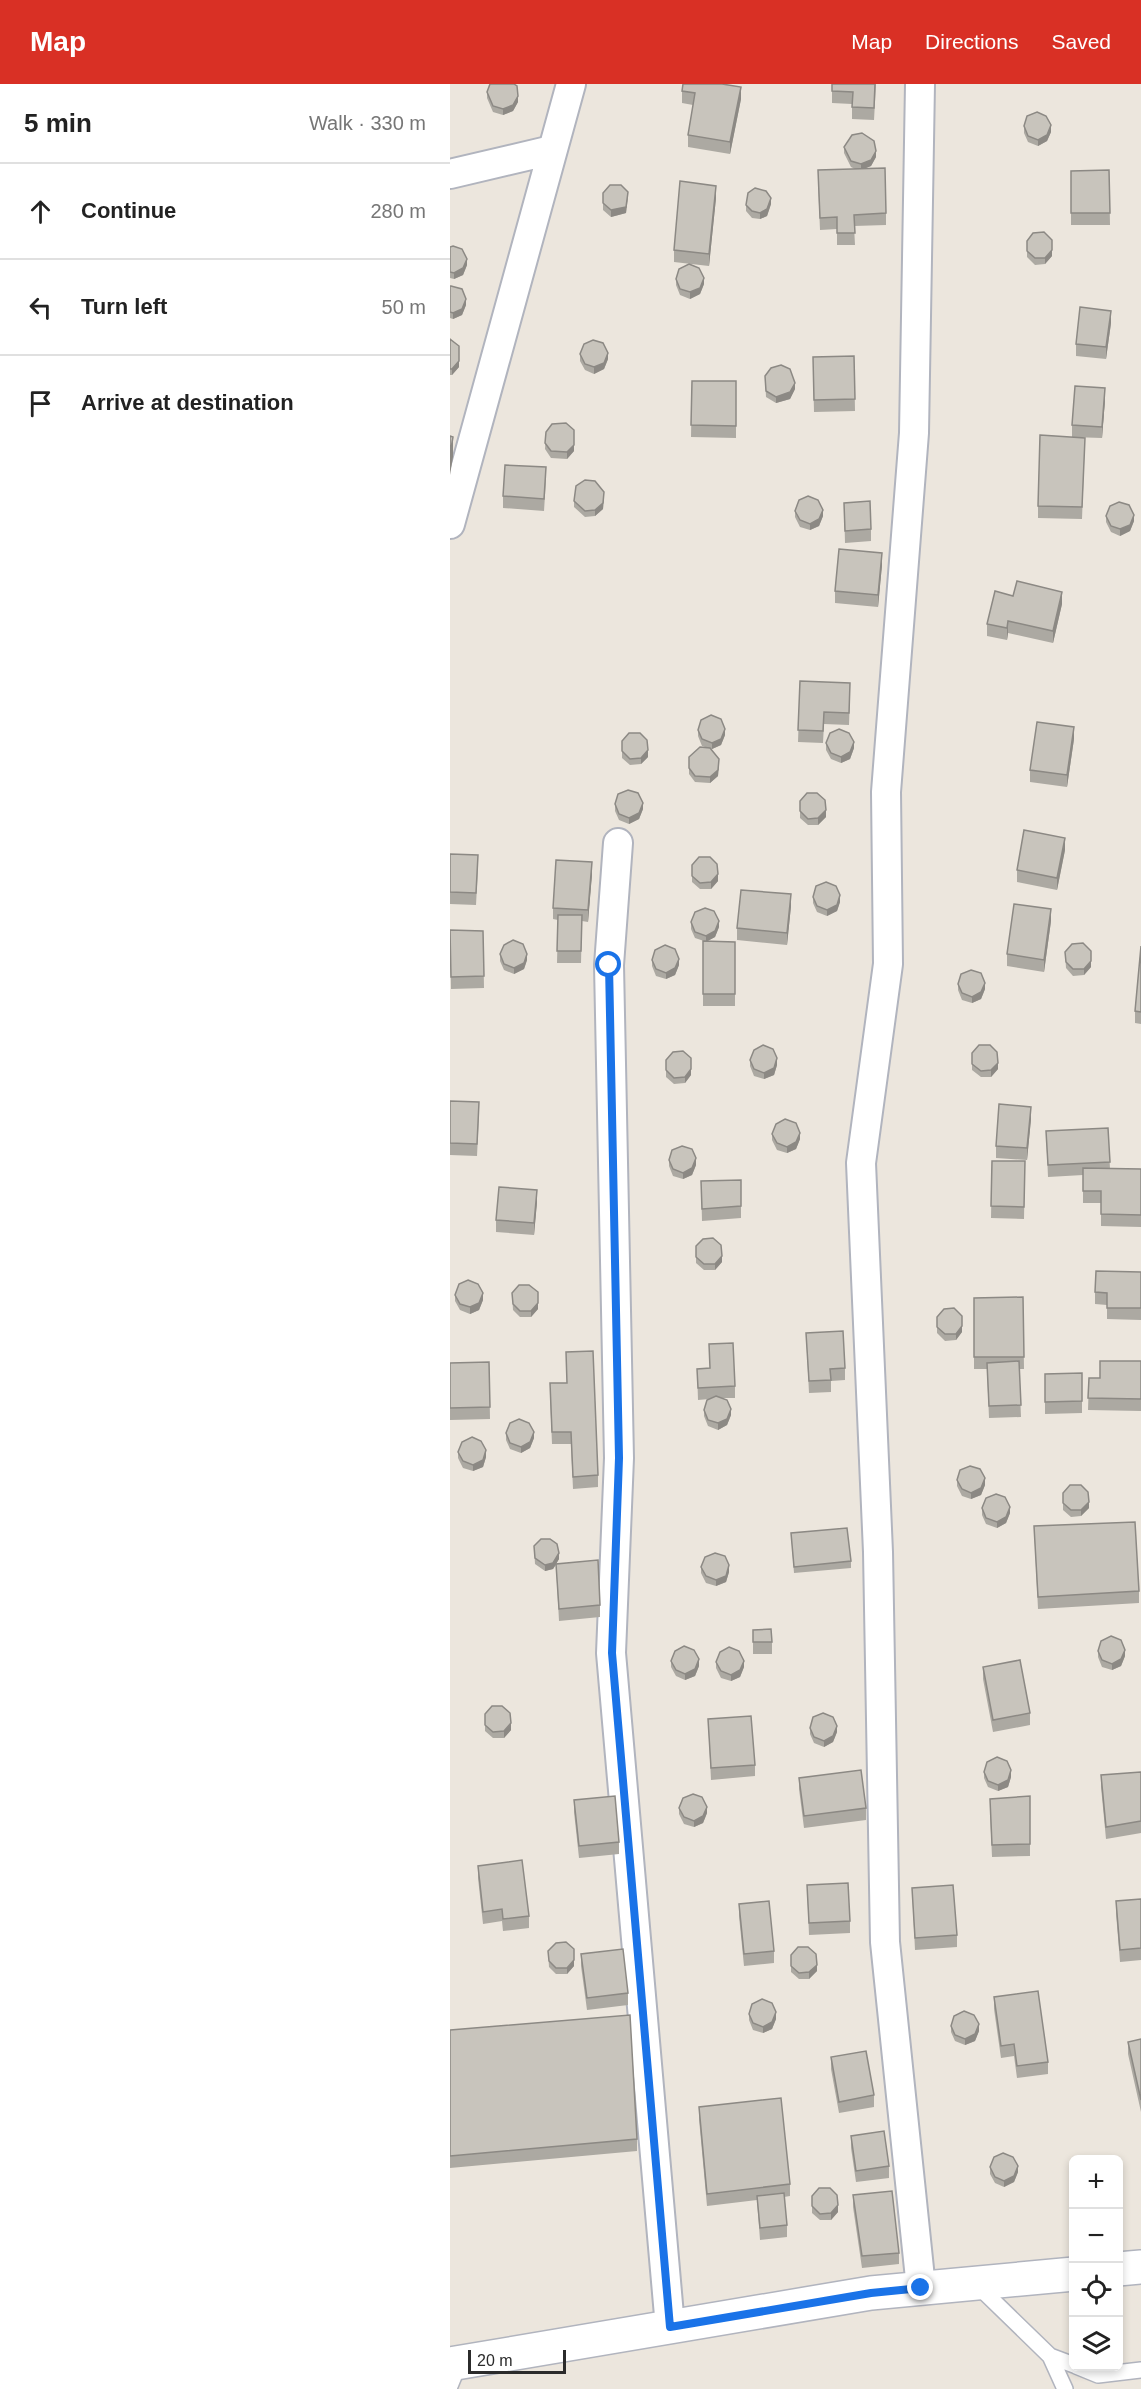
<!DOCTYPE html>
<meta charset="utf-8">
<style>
body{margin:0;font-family:Arial,sans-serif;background:#f6f6f6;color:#222}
.controls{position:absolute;right:18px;bottom:18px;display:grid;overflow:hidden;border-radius:9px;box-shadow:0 3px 9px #0003}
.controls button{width:54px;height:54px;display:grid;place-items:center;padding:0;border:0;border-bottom:2px solid #e0e0e0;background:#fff;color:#222;font:30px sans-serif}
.scale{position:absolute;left:18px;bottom:15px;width:98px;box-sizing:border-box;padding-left:6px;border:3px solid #2b2b2b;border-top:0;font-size:16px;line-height:21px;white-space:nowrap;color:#2b2b2b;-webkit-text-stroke:4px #fff;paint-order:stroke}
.stop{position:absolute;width:18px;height:18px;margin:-14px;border:4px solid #1a73e8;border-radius:50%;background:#fff}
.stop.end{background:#1a73e8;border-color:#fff;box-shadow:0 2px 6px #0008}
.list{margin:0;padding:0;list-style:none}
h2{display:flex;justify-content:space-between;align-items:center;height:78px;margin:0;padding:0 24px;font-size:26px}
h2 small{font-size:20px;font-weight:400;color:#767676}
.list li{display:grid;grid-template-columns:39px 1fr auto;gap:18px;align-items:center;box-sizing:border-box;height:96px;padding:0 24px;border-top:2px solid #e0e0e0}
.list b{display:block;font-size:22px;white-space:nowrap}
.list em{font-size:20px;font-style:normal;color:#767676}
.icon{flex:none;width:33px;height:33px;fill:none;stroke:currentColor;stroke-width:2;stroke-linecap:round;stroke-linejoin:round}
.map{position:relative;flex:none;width:691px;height:2305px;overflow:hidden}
header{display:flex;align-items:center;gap:36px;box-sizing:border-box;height:84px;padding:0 30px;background:#d93025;color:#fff}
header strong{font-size:28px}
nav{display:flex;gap:33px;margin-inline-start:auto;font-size:21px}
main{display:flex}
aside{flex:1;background:#fff}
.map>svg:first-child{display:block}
</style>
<header>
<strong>Map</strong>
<nav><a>Map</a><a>Directions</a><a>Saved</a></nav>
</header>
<main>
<aside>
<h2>5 min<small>Walk · 330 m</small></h2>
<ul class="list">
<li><svg class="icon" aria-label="ahead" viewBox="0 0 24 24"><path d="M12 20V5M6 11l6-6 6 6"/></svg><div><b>Continue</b></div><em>280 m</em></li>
<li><svg class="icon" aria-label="left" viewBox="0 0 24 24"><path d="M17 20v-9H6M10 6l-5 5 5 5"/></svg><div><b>Turn left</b></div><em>50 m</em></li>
<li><svg class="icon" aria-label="arrive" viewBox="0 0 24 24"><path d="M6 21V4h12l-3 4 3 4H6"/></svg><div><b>Arrive at destination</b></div></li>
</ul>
</aside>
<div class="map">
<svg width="691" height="2305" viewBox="0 0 691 2305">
<rect width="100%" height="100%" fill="#ece6dd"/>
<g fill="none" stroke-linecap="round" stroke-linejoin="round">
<g stroke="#b1b4be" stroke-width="18">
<path id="lane" d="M527,2201l73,71 24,9
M600,2272l15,33
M626,2282l22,9 43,-5
M0,2302l9,-22"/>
</g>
<g stroke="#b1b4be" stroke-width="32">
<path id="street" d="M470,0l-6,349 -28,359 2,172 -27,199 17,389 7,390 36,346
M0,90l102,-24
M0,440l121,-440
M168,759l-9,122 10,493 -8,195 59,674"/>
</g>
<g stroke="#b1b4be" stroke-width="36">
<path id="secondary" d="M668,2185l23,-2
M0,2280l421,-71 203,-19"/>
</g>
<use href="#lane" stroke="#fff" stroke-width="15"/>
<use href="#street" stroke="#fff" stroke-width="28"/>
<use href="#secondary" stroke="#fff" stroke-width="33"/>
</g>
<path fill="#aca9a2" d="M382,0h44l-2,36 -22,-1v-15l-20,-1z
M232,7l59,8 -11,55 -42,-7v-12l5,-30 -11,-2z
M37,8l31,10 -5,9 -10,4 -10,-3 -6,-14z
M574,42l27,6 -4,9 -9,5 -10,-4 -4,-9z
M394,63l32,10 -5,9 -5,2 20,45v12l-32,1 1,19h-18v-16l-17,1 -2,-48 37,-13 -4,-2 -7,-14z
M659,86l1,55h-39v-54z
M153,109l25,5 -2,15 -15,4 -8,-7z
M266,114l-7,68 -35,-4v-12z
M321,120l-4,12 -7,3 -8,-1 -6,-7v-6z
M577,157l25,15 -7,8 -10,1 -8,-8z
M0,163l17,18 -4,10 -9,4 -4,-1z
M226,195l28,5 -4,10 -10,5 -10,-4 -4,-10z
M0,202l16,19 -4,10 -9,4 -3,-1z
M661,239l-5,36 -30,-3v-12z
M0,255l9,28 -7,8h-2z
M130,270l28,5 -4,10 -10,5 -9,-4 -5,-9z
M404,272l1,55 -41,1 -1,-43z
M315,292l30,13 -5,10 -14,4 -10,-6z
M242,297h44v57l-45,-1z
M655,316l-3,38 -30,-1v-12z
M96,348l28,19 -7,8 -16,-1 -6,-9z
M635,354l-3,81 -44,-1v-12z
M96,395l-2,32 -41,-3v-12z
M154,414l-1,11 -8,7 -10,1 -11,-10v-6z
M394,419l27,26v12l-26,2z
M345,427l28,5 -4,10 -9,4 -10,-3 -5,-10z
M656,432l28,5 -4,10 -10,5 -9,-4 -5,-10z
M432,481l-4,42 -43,-4v-12z
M563,512l49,8 -9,39 -45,-10 -1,7 -20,-4v-12z
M350,597l50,14 -1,30 -25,-1 -1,19 -25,-1z
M248,646l27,5 -4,10 -9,4h-1l8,17 -1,10 -8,7 -15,-1 -6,-8v-17l19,-9 -6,-2 -4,-10z
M624,655l-7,48 -37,-5v-12z
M172,657l26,16 -7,7 -11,1 -8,-7z
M376,659l28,5 -4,11 -9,4 -10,-4 -5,-9z
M350,717l26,16 -8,8h-10l-8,-7z
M165,720l28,5 -4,10 -10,5 -10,-4 -4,-9z
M615,766l-8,40 -40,-8v-12z
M0,770l28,13 -2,38 -26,-1z
M242,781l26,16 -7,8h-11l-8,-7z
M142,790l-4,48 -6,-1 -1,42h-24l1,-43 -5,-1v-11z
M363,813l27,5 -3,9 -10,5 -10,-4 -4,-9z
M341,822l-4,39 -50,-5v-12z
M601,837l-7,51 -37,-6v-12z
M241,838l28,5 -4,10 -8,4 28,1v64h-32v-65h1l-9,-3 -4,-9z
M0,846l33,1 1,57 -33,1z
M691,862v78l-6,-1v-12z
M615,868l26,15 -7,8 -11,1 -7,-8z
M50,870l27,6 -3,9 -10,5 -10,-4 -4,-9z
M202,876l27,5 -4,10 -9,4 -10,-3 -4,-10z
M508,900l27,5 -4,10 -9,4 -10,-3 -4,-10z
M522,969l26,16 -7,8h-10l-9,-7z
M216,976l25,15 -6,8 -11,1 -8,-7z
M300,976l27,5 -3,10 -10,4 -10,-3 -4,-10z
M0,1017l29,13 -2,42 -27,-1z
M581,1035l-4,41 -31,-2v-12z
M658,1044l2,41h31v58l-40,-1v-23h-18v-28l-35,2 -2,-46z
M322,1050l28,5 -4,10 -9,4 -10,-3 -5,-10z
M219,1076l27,5 -4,10 -9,4 -10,-3 -4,-10z
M542,1077h33l-1,58 -33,-1z
M291,1096v38l-39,3 -1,-40z
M87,1118l-3,33 -38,-3v-12z
M246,1162l26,16 -7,8h-11l-8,-7z
M691,1188v48l-34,-1v-14l-12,-1v-12z
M62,1209l26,16 -7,8h-11l-7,-7z
M5,1211l28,5 -4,10 -9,4 -10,-4 -5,-9z
M573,1213l1,72h-5l2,48 -32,1 -2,-49h-13v-71z
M487,1233l25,15 -6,8 -11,1 -8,-8z
M356,1249l39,35v12l-14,1v11l-22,1z
M691,1277v50l-53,-1 1,-32h11z
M39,1278l1,57 -40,1v-57z
M247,1285l38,17v12h-12l8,17 -4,10 -9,5 -10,-4 -4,-10v-6l5,-11 -11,1z
M632,1289v40l-37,1v-40z
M100,1311l48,80v12l-25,2 -2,-45h-19z
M56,1349l28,5 -4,10 -9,5 -11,-4 -4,-9z
M8,1368l28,5 -3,10 -10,4 -10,-3 -5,-10z
M507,1396l28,5 -4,10 -10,4 -9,-3 -5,-10z
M613,1409l26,15 -8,8 -10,1 -8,-7z
M532,1424l28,5 -4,10 -9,5 -11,-4 -4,-9z
M584,1442l105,65v12l-101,6z
M341,1449l60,28v7l-57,5z
M84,1462l25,13 -3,5 44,41v12l-41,4 -3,-56 -3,4 -8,2 -10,-7z
M251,1483l28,5 -3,10 -10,4 -10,-3 -5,-10z
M303,1546l19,12v12h-19z
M648,1567l27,5 -4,10 -9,4 -10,-3 -4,-10z
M221,1577l28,5 -4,10 -10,4 -9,-4 -5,-9z
M266,1578l28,5 -4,10 -9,4 -10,-3 -5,-10z
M533,1583l47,46v12l-37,7 -10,-53z
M35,1630l26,16 -7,8h-11l-8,-7z
M258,1635l47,46v11l-44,4z
M360,1644l27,4 -4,10 -9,5 -10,-4 -4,-9z
M534,1688l27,5 -3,10 -10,4 -10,-4 -4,-9z
M691,1688v61l-35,6 -5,-52v-12z
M349,1694l67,30v12l-62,8 -5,-39z
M580,1712v60l-38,1 -2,-46z
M124,1716l45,42v12l-40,4 -5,-46z
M229,1724l28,5 -4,10 -9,4 -10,-3 -5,-10z
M28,1782l51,50v12l-26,3 -1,-10 -19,3 -5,-46z
M357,1801l43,36v12l-41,2z
M462,1804l45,47v12l-42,3z
M691,1815v61l-21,2 -4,-49v-12z
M289,1820l35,47v12l-30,3 -5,-50z
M98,1867l26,15 -7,8h-11l-7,-7z
M131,1870l47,39v12l-41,5 -6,-44z
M341,1871l26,16 -8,8h-10l-8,-7z
M544,1913l54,65v12l-31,4 -3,-22 -13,2 -7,-49z
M299,1930l27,5 -4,10 -9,4 -10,-3 -4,-10z
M501,1942l28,5 -4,10 -10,4 -10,-4 -4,-9z
M0,1946l187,109v12l-187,17z
M691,1955v73l-13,-58v-12z
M381,1973l43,38v12l-35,6 -8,-44z
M249,2023l91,77v12l-6,1 3,28v12l-27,3 -3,-40 -50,6 -8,-87z
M401,2052l38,30v12l-33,4 -5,-34z
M540,2083l28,5 -4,10 -10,5 -9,-4 -5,-9z
M403,2111l46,58v11l-37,4 -9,-61z
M362,2112l26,16 -7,8h-11l-8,-7z"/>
<path fill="#8c8984" d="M291,3v12l-11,55v-12z
M68,12v6l-5,9 -10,4v-6z
M601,41v7l-4,9 -9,5v-6z
M426,67v6l-5,9 -10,4v-6z
M266,102v12l-7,68v-12z
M178,108l-2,21 -15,4v-7z
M321,114v6l-4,12 -7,3v-6z
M602,166v6l-7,8v-6z
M17,175v6l-4,10 -9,4v-6z
M254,194v6l-4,10 -10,5v-7z
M16,215v6l-4,10 -9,4v-6z
M661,227v12l-5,36v-12z
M158,269v6l-4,10 -10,5v-7z
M9,277v6l-7,8v-6z
M345,299v6l-5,10 -14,4v-6z
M655,304v12l-3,38v-11z
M3,353v20l-3,18v-21z
M124,361v6l-7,8v-7z
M154,408l-1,17 -8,7v-6z
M373,426v6l-4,10 -9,4v-6z
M684,431v6l-4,10 -10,5v-7z
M432,469v12l-4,42v-12z
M612,508v12l-9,39v-12z
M558,537v12l-1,7v-12z
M624,643v12l-7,48v-12z
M275,645v6l-4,10 -9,4v-6z
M404,658v6l-4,11 -9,4v-6z
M198,666v7l-7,7v-6z
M269,675l-1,17 -8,7v-6z
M193,719v6l-4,10 -10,5v-6z
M376,726v7l-8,8v-7z
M615,754v12l-8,40v-12z
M142,778v12l-4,48v-12z
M268,790v7l-7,8v-7z
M341,810v12l-4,39v-12z
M390,811v7l-3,9 -10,5v-6z
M601,825v12l-7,51v-12z
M269,837v6l-4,10 -9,5v-6z
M77,870v6l-3,9 -10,5v-6z
M229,875v6l-4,10 -9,4v-6z
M641,877v6l-7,8v-6z
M535,899v6l-4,10 -9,4v-6z
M327,974v7l-3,10 -10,4v-6z
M548,979v6l-7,8v-7z
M241,985v6l-6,8v-6z
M581,1023v12l-4,41v-12z
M350,1049v6l-4,10 -9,4v-6z
M246,1074v7l-4,10 -9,4v-6z
M87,1106v12l-3,33v-12z
M272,1172v6l-7,8v-6z
M33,1209v7l-4,10 -9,4v-7z
M88,1219v6l-7,8v-6z
M512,1242v6l-6,8v-6z
M281,1325v6l-4,10 -9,5v-7z
M84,1348v6l-4,10 -9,5v-6z
M36,1366v7l-3,10 -10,4v-6z
M535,1394v7l-4,10 -10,4v-6z
M639,1418v6l-8,8v-6z
M560,1423v6l-4,10 -9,5v-6z
M109,1469v6l-6,10 -8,2v-6z
M279,1481v7l-3,10 -10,4v-6z
M675,1566v6l-4,10 -9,4v-6z
M249,1575v7l-4,10 -10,4v-6z
M294,1577v6l-4,10 -9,4v-6z
M61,1639v7l-7,8v-7z
M387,1642v6l-4,10 -9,5v-6z
M561,1686v7l-3,10 -10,4v-6z
M257,1723v6l-4,10 -9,4v-6z
M124,1876v6l-7,8v-6z
M367,1881v6l-8,8v-7z
M326,1928v7l-4,10 -9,4v-6z
M529,1940v7l-4,10 -10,4v-6z
M568,2082v6l-4,10 -10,5v-6z
M388,2121v7l-7,8v-7z"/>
<path fill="#c8c4bc" stroke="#8c8984" stroke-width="1.5" d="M40,0h24l3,2 1,10 -5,9 -10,4 -10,-3 -6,-14z
M233,0h39l19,3 -11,55 -42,-7 7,-42 -13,-2z
M382,0h43l-1,24 -22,-1 1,-15 -21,-1z
M587,28l9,4 5,9 -4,10 -9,5 -10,-4 -4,-10 3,-10z
M412,49l12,8 2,10 -5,9 -10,4 -10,-3 -7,-14 8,-12z
M435,84l1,45 -32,2 1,18h-18v-16l-17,1 -2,-48z
M659,86l1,43h-39v-42z
M230,97l36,5 -7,68 -35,-4z
M160,101h11l7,7 -2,15 -15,3 -8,-7v-10z
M305,104l11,3 5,7 -4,11 -7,4 -8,-2 -6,-6 2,-12z
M594,148l8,8v10l-7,8h-10l-8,-7v-10l6,-8z
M3,162l9,3 5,10 -4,9 -9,5 -4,-1v-25z
M239,180l10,4 5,10 -4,10 -10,4 -10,-3 -4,-10 3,-10z
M0,202h1l11,3 4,10 -4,10 -9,4 -3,-1z
M630,223l31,4 -5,36 -30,-3z
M0,255l9,7v15l-7,8h-2z
M143,256l10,3 5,10 -4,10 -10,4 -9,-3 -5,-10 4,-10z
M404,272l1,43 -41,1 -1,-43z
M331,281l9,4 5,14 -5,9 -14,5 -10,-6 -1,-15 6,-8z
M242,297h44v45l-45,-1z
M625,302l30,2 -3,39 -30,-2z
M116,339l8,7v15l-7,7 -16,-1 -6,-8 1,-11 6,-8z
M590,351l45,3 -3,69 -44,-1z
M0,352l3,1 -3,17z
M55,381l41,2 -2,32 -41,-3z
M135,396l10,1 9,11 -1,11 -8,7 -10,1 -11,-10 2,-15z
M358,412l10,4 5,10 -4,9 -9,5 -10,-4 -5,-9 4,-11z
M420,417l1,28 -26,2 -1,-28z
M669,418l10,3 5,10 -4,10 -10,4 -9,-3 -5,-10 4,-10z
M389,465l43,4 -4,42 -43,-4z
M567,497l45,11 -9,39 -45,-10 -1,7 -20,-4 8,-33 18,5z
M350,597l50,2 -1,30 -25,-1 -1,19 -25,-1z
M261,631l10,4 4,10 -4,10 -9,4 -10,-4 -4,-9 3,-10z
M587,638l37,5 -7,48 -37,-5z
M389,645l10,4 5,9 -4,10 -9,5 -10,-4 -5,-10 4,-10z
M179,649h11l7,7 1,10 -7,8 -11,1 -8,-8v-10z
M250,663l10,1 9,11 -1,11 -8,7 -15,-1 -6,-8v-11z
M178,706l10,3 5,10 -4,10 -10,5 -10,-4 -4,-10 3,-10z
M357,709h10l8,7 1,10 -8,8 -10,1 -8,-8v-10z
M574,746l41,8 -8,40 -40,-8z
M0,770l28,1 -2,38 -26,-1z
M249,773h11l7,7 1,10 -7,8 -11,1 -8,-7v-11z
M106,776l36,2 -4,48 -35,-2z
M376,798l10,4 4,9 -3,10 -10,5 -10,-4 -4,-9 3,-11z
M291,806l50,4 -4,39 -50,-5z
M564,820l37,5 -7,51 -37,-6z
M255,824l9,3 5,10 -4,10 -9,5 -11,-4 -4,-10 4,-10z
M108,831h24l-1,36h-24z
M0,846l33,1 1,45 -33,1z
M63,856l10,4 4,10 -3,9 -10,5 -10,-4 -4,-10 4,-9z
M253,857l32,1v52h-32z
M633,859l8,8v10l-7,8h-11l-7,-7 -1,-10 7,-8z
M215,861l10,4 4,10 -4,9 -9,5 -10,-4 -4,-9 3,-10z
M691,862v66l-6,-1z
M521,886l10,3 4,10 -4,9 -9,5 -10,-4 -4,-9 3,-10z
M313,961l10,4 4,9 -3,10 -10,5 -10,-4 -4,-9 4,-10z
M529,961h11l7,7 1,11 -7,7 -10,1 -9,-7v-11z
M233,967l8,7v11l-6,8 -11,1 -8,-8v-10l7,-8z
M0,1017l29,1 -2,42 -27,-1z
M549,1020l32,3 -4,41 -31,-2z
M335,1035l11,4 4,10 -4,9 -9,5 -10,-4 -5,-9 4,-10z
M658,1044l2,34 -62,3 -2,-34z
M232,1062l10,3 4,9 -4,10 -9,5 -10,-4 -4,-9 3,-10z
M542,1077h33l-1,46 -33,-1z
M633,1084l58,1v46l-40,-1v-23h-18z
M291,1096v26l-39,3 -1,-28z
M49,1103l38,3 -3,33 -38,-3z
M263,1154l8,7 1,11 -7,8h-11l-8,-7v-11l7,-7z
M646,1187l45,1v36h-34v-15l-12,-1z
M18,1196l10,4 5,9 -4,10 -9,4 -10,-3 -5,-9 4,-11z
M69,1201h10l9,7v11l-7,8h-11l-7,-7 -1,-11z
M573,1213l1,60h-50v-59z
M504,1224l8,8v10l-6,8h-11l-8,-7v-10l7,-8z
M393,1247l2,37 -15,1 1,11 -22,1 -3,-48z
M283,1259l2,43 -37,2 -1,-19 13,-1 -1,-24z
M143,1267l5,124 -25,2 -2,-45h-19l-2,-49h17l-1,-31z
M569,1277l2,44 -32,1 -2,-43z
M650,1277h41v38l-53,-1 1,-20h11z
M39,1278l1,45 -40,1v-45z
M632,1289v28l-37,1v-28z
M266,1312l11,4 4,9 -4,10 -9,4 -10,-3 -4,-10 3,-10z
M69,1335l10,4 5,9 -4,10 -9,5 -11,-4 -4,-10 4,-10z
M22,1353l9,4 5,9 -3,10 -10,5 -10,-4 -5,-9 4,-10z
M520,1382l10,3 5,9 -4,10 -10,5 -9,-4 -5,-9 3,-10z
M620,1401h11l7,7 1,10 -8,8h-10l-8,-7v-10z
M546,1410l9,3 5,10 -4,10 -9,5 -11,-4 -4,-10 4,-10z
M685,1438l4,69 -101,6 -4,-71z
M397,1444l4,33 -57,6 -3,-34z
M91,1455h9l7,5 2,9 -6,10 -8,2 -10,-7 -1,-12z
M265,1469l10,3 4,9 -3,11 -10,4 -10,-4 -5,-9 4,-10z
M148,1476l2,45 -41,4 -3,-45z
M321,1545l1,13h-19v-12z
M661,1552l10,4 4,10 -4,9 -9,5 -10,-4 -4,-9 3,-10z
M234,1562l10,4 5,9 -4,10 -10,5 -9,-4 -5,-9 4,-10z
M279,1563l10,4 5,10 -4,9 -9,5 -10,-4 -5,-9 4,-10z
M570,1576l10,53 -37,7 -10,-53z
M42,1622h10l8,7 1,10 -7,8 -11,1 -8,-7v-11z
M373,1629l10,4 4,9 -4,10 -9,5 -10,-4 -4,-9 3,-11z
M301,1632l4,49 -44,3 -3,-49z
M547,1673l10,4 4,9 -3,10 -10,5 -10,-4 -4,-9 3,-10z
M411,1686l5,38 -62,8 -5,-38z
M691,1688v49l-35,6 -5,-52z
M243,1710l9,3 5,10 -4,9 -9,5 -10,-4 -5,-9 4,-10z
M165,1712l4,46 -40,4 -5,-46z
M580,1712v48l-38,1 -2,-46z
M72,1776l7,56 -26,3 -1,-10 -19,3 -5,-46z
M398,1799l2,38 -41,2 -2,-38z
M503,1801l4,50 -42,3 -3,-50z
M691,1815v49l-21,2 -4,-49z
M319,1817l5,50 -30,3 -5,-50z
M116,1858l8,7v11l-7,8h-11l-7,-7 -1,-10 8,-8z
M348,1863h10l8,7 1,11 -8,7 -10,1 -8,-7v-11z
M173,1865l5,44 -41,5 -6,-44z
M588,1907l10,71 -31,4 -3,-22 -13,2 -7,-49z
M312,1915l10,4 4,9 -4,10 -9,5 -10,-4 -4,-9 3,-10z
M514,1927l10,4 5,9 -4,10 -10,5 -10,-4 -4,-9 3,-10z
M180,1931l7,124 -187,17v-126z
M691,1955v61l-13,-58z
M416,1967l8,44 -35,7 -8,-45z
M331,2014l9,86 -83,10 -8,-87z
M434,2047l5,35 -33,5 -5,-35z
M553,2069l10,4 5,9 -4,10 -10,5 -9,-4 -5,-10 4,-10z
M369,2104h11l7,7 1,10 -7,8 -11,1 -8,-8v-10z
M442,2107l7,62 -37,3 -9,-61z
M334,2109l3,32 -27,3 -3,-32z"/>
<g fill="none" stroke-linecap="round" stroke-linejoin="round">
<path stroke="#1a73e8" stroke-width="8" d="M159,881l10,493 -7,195 58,674 201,-34 50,-5"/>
</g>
</svg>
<div class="controls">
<button>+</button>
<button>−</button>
<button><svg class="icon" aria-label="locate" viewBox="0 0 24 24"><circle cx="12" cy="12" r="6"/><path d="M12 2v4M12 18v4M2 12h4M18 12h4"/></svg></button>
<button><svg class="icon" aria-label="layers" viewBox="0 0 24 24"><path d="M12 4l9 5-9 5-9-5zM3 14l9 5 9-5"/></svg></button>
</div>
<div class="scale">20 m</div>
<div class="stop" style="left:159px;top:881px"></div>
<div class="stop end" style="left:471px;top:2204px"></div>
</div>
</main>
